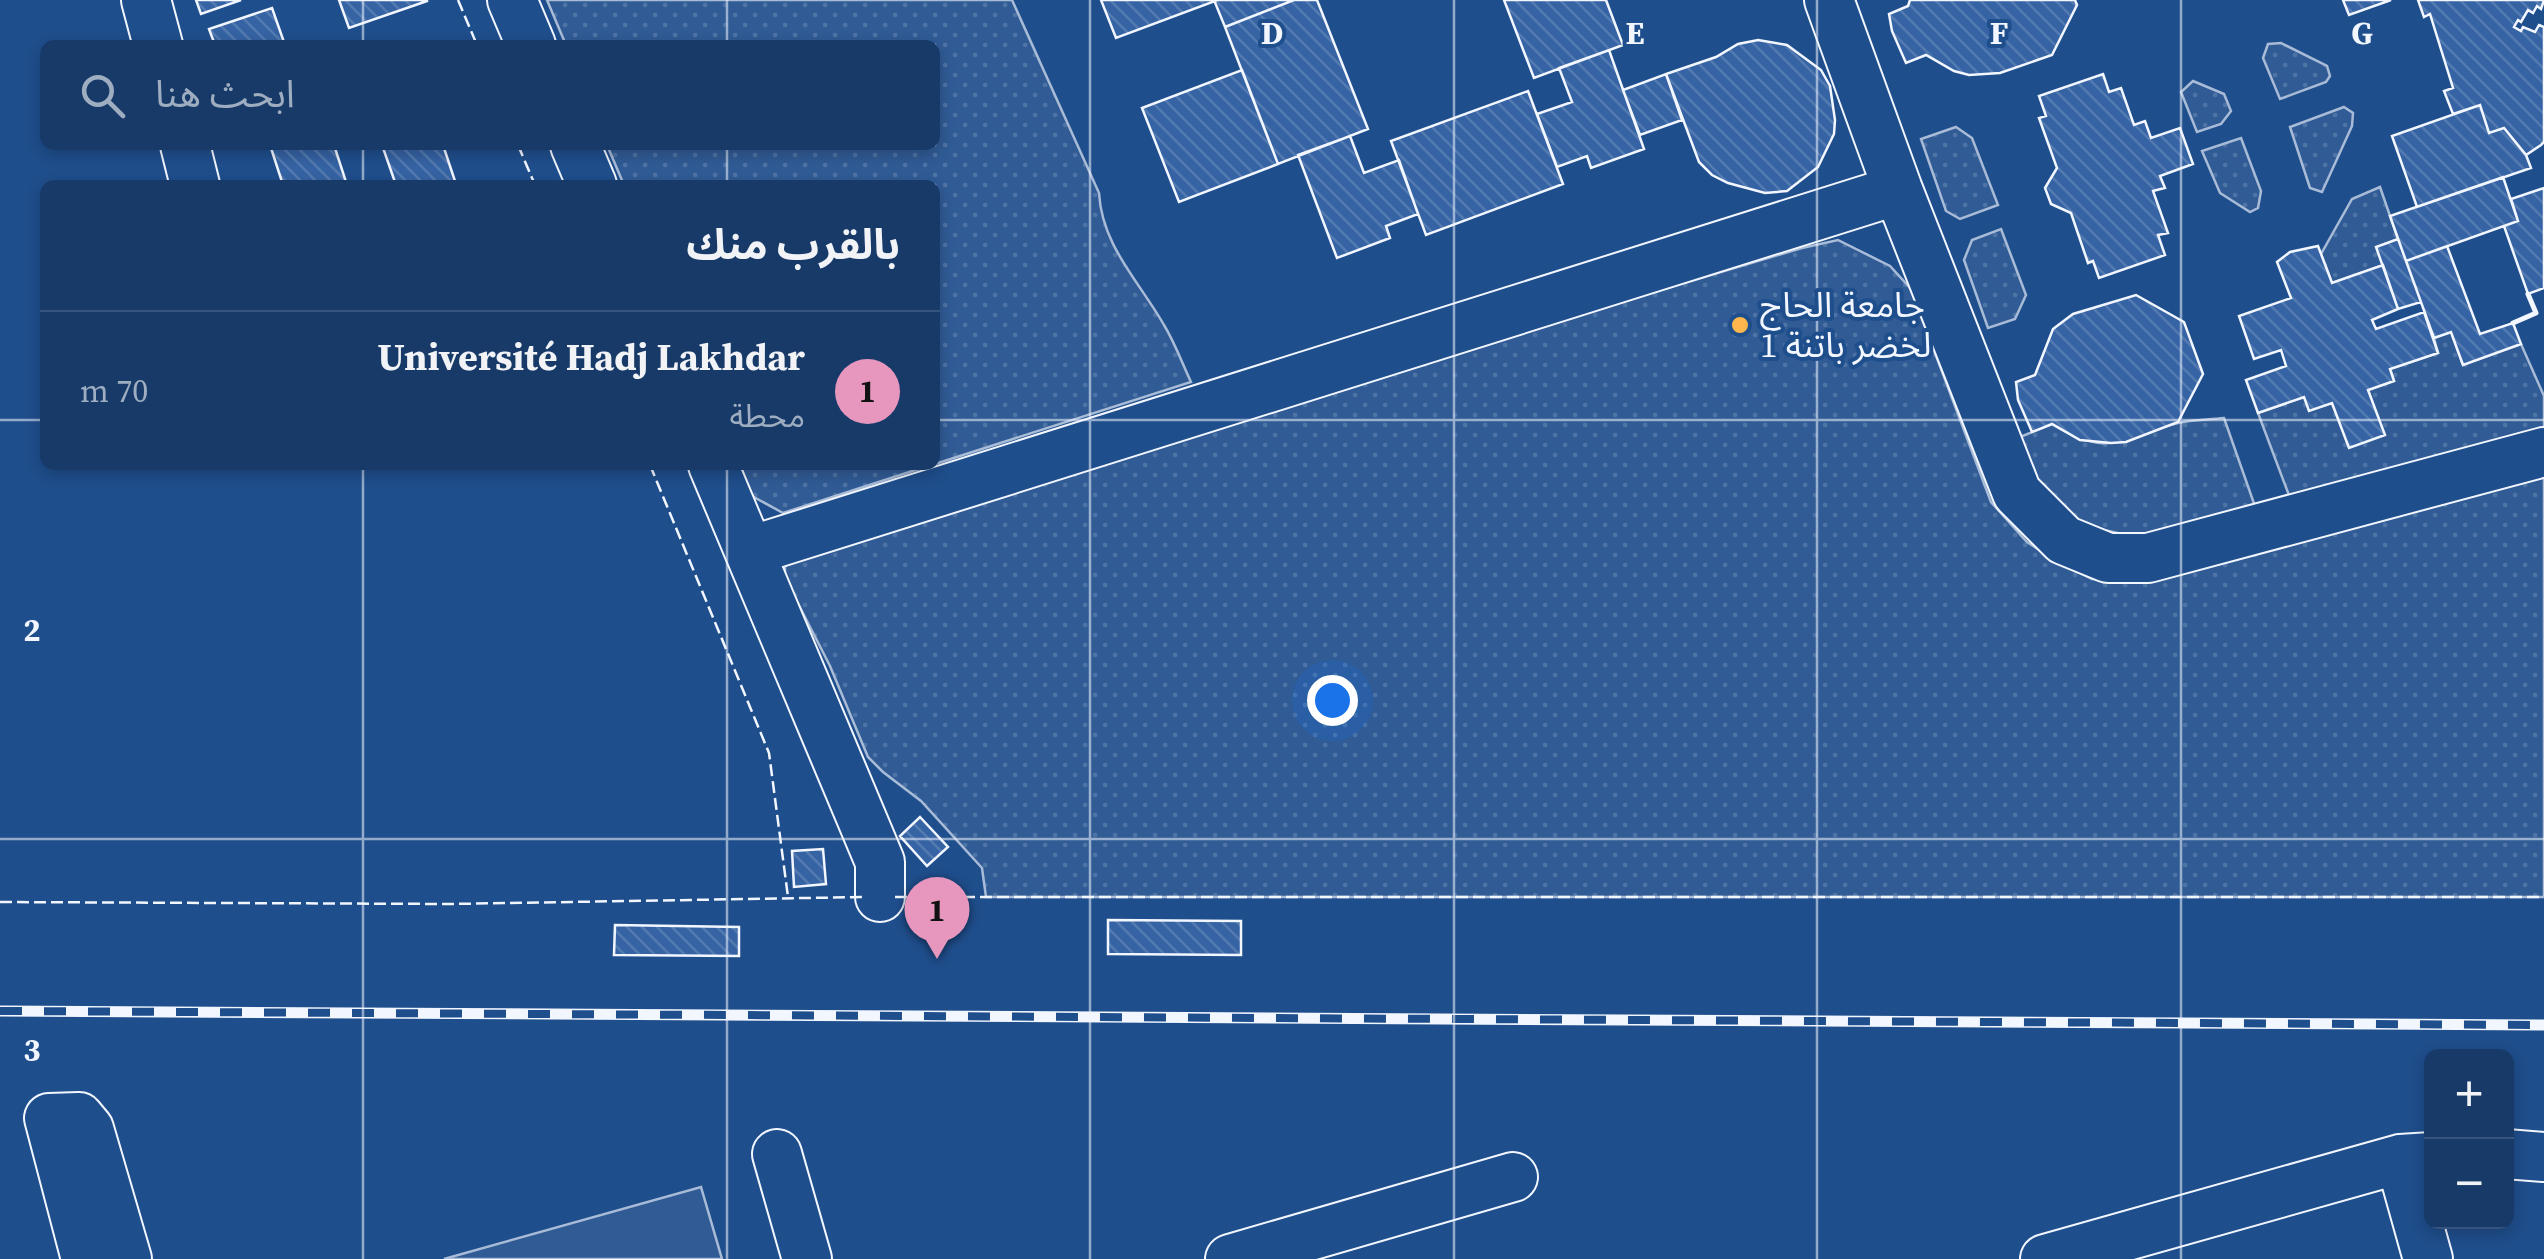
<!DOCTYPE html>
<html lang="ar">
<meta charset="utf-8">
<style>
body{margin:0;font-family:"Source Serif 4","Noto Sans Arabic",serif;background:#20416f;color:#f1f3f6;direction:rtl}
.controls{position:absolute;right:30px;bottom:30px;display:grid;overflow:hidden;border-radius:15px;box-shadow:0 5px 15px #0003}
.controls button{width:90px;height:90px;display:grid;place-items:center;padding:0;border:0;border-bottom:2px solid #36547d;background:#173a69;color:#f1f3f6;font:50px sans-serif}
.you{position:absolute;left:1332px;top:700px;width:35px;height:35px;margin:-25px;border:8px solid #fff;border-radius:50%;background:#1a73e8;box-shadow:0 0 0 15px #1a73e833}
.badge{display:grid;place-items:center;width:65px;height:65px;border-radius:50%;background:#e797bd;color:#111;font-size:32px;font-weight:700}
.pin{position:absolute;translate:-50% -82px;filter:drop-shadow(0 2px 5px #0008)}
.pin::after{content:'';position:absolute;top:52px;width:35px;height:30px;background:inherit;clip-path:polygon(0 0,100% 0,50% 100%)}
.list{margin:0;padding:0;list-style:none}
h2{display:flex;justify-content:space-between;align-items:center;height:130px;margin:0;padding:0 40px;font-size:42px}
h2 small{font-size:32px;font-weight:400;color:#9eadc0}
.list li{display:grid;grid-template-columns:65px 1fr auto;gap:30px;align-items:center;box-sizing:border-box;height:160px;padding:0 40px;border-top:2px solid #36547d}
.list b{display:block;font-size:38px;white-space:nowrap}
.list p{margin:0;font-size:32px;white-space:nowrap;color:#9eadc0}
.list em{font-size:32px;font-style:normal;color:#9eadc0}
.icon{flex:none;width:55px;height:55px;fill:none;stroke:currentColor;stroke-width:2;stroke-linecap:round;stroke-linejoin:round}
.map{position:relative;flex:none;width:2544px;height:1259px;overflow:hidden;direction:ltr}
.search{position:absolute;background:#173a69;box-shadow:0 5px 15px #0003;left:40px;top:40px;width:900px;height:110px;display:flex;align-items:center;gap:25px;box-sizing:border-box;padding:0 35px;border-radius:15px;color:#9eadc0;font-size:38px}
.panel{position:absolute;background:#173a69;box-shadow:0 5px 15px #0003;left:40px;top:180px;width:900px;height:290px;border-radius:15px;direction:rtl}
.map>svg:first-child{display:block}
</style>
<div class="map">
<svg width="2544" height="1259" viewBox="0 0 2544 1259">
<defs>
<pattern id="grass-dots" width="8" height="8" patternUnits="userSpaceOnUse" patternTransform="scale(2.5)"><rect width="8" height="8" fill="#305b95"/><path d="M2 2h.1M6 6h.1" fill="none" stroke="#4e73a5" stroke-width="1.8" stroke-linecap="round"/></pattern>
<pattern id="building-back-hatch" width="6" height="6" patternUnits="userSpaceOnUse" patternTransform="scale(2.5)"><rect width="6" height="6" fill="#3563a3"/><path d="M-1 5l2 2M0 0l6 6M5-1l2 2" fill="none" stroke="#537ab1"/></pattern>
</defs>
<rect width="100%" height="100%" fill="#1f4e8c"/>
<path fill="url(#grass-dots)" stroke="#a8bbd7" stroke-width="2.5" d="M547,0h465l87,193c3,53 40,88 65,132 11,18 18,38 27,57l-256,82v-279h-311l-17,-40h328v-100h-369z
M2281,43l46,23 3,10 -4,6 -46,17 -17,-41 5,-14z
M2193,81l31,13 7,17 -10,13 -24,8 -16,-40z
M2344,107l9,6 -1,13 -30,66 -12,-4 -20,-61z
M1956,127l16,11 26,67 -38,14 -14,-8 -25,-72z
M2241,138l20,53 -3,17 -8,4 -30,-19 -18,-42z
M2380,187l18,52 -21,8 6,18 -51,18 -11,-29 31,-55z
M2001,229l25,66 -11,24 -27,9 -24,-68 8,-20z
M1838,240l52,26 21,23 80,213 36,40 29,19 36,18 42,2 410,-114v430h-1558l-4,-29 -61,-67 -38,-29 -15,-15 -38,-91 -45,-88v-21l14,-11 1003,-298z
M2451,332l12,33 58,-21 23,52v38l-254,64 -32,-85 46,-16 28,6 17,44 35,-12 -16,-45 26,-9 -4,-12 48,-16 -4,-15z
M2224,418l33,94 -117,26 -54,-12 -44,-34 -27,-53 37,-15c59,36 69,13 126,-1 14,-4 31,-3 46,-5z
M740,465h191l-148,48 -31,-17z"/>
<path fill="#305b95" stroke="#a8bbd7" stroke-width="2.5" d="M701,1187l21,72h-278z"/>
<path fill="url(#building-back-hatch)" stroke="#f2f6ff" stroke-width="2.5" d="M196,0h45l-40,14z
M339,0h88v1l-78,27z
M1101,0h113l1,1 -99,37z
M1214,0h80l-69,27z
M1294,0h23l51,129 -90,35 -53,-137z
M1504,0h102l17,45 -89,33z
M1910,0h165l2,5 -25,50 -52,18 -31,2 -15,-4 -28,-16 -20,8 -14,-32 -3,-17 19,-8z
M2343,0h48l-42,15z
M2418,0h126l-3,9 -4,-3 -4,7 -5,-3 -7,12 -3,-2 -4,7 7,4 2,-4 12,5 4,-7 5,2v115l-3,3 -15,10 -22,-27 -15,5 -9,-28 -27,9 -9,-23 9,-3 -23,-74 -6,3z
M272,8l13,37h-70l-6,-16z
M1758,40l29,5 34,25 9,16 5,34 -1,14 -16,33 -31,24 -22,2 -37,-10 -16,-8 -13,-13 -33,-88 50,-17 22,-13z
M1609,50l35,99 -53,19 -4,-12 -30,11 -20,-53 35,-12 -13,-34z
M1242,70l36,94 -99,38 -37,-94z
M1666,74l16,46 -42,15 -17,-45z
M2103,74l6,18 12,-4 13,37 11,-4 6,17 29,-10 13,36 -33,12 5,12 -12,3 15,42 -10,2 7,20 -66,23 -6,-17 -5,2 -17,-50 -20,-9 -6,-16 12,-20 -18,-50 7,-2 -7,-20z
M1528,91l35,93 -137,51 -35,-94z
M2480,105l9,28 15,-5 22,27 5,13 -114,39 -25,-71z
M1350,136l14,37 35,-13 19,54 -32,12 4,12 -53,20 -39,-103z
M270,145h64l13,40h-64z
M382,145h61l12,36 -12,4h-47z
M2503,177l15,44 -112,40 -16,-45z
M2544,188v100l-16,6 -24,-68 14,-5 -7,-22z
M2398,239l23,63 -23,7 -22,-62z
M2318,246l14,37 51,-18 15,44 -26,11 4,9 48,-17 14,41 -48,16 4,12 -26,9 17,45 -36,13 -17,-45 -23,8 -5,-14 -46,16 -12,-33 40,-14 -5,-16 -27,9 -15,-43 52,-18 -14,-36 13,-10z
M2447,246l33,88 33,-11 8,21 -58,21 -12,-33 -17,6 -28,-77z
M2136,295l48,27 19,52 -25,48 -52,20 -15,1 -31,-3 -28,-16 -20,8 -14,-32 -2,-18 19,-7 18,-46 20,-15z
M920,817l28,30 -21,19 -27,-30z
M823,849l3,35 -32,3 -2,-36z
M1108,920l133,1v34l-133,-1z
M615,925l124,2v29l-125,-1z"/>
<g fill="none" stroke-linecap="round" stroke-linejoin="round">
<g stroke="#f2f6ff" stroke-width="52">
<path id="minor" d="M146,0l12,45
M512,0l19,45
M1829,0l69,190 119,303 47,47 44,18h40l396,-106
M185,145l10,40
M575,145l17,40
M713,465l167,397v35
M750,551l1148,-361
M777,1154l30,105
M2506,1154l38,3
M2400,1159l28,100
M86,1259l-37,-141 30,-1 10,12 38,130
M1230,1259l283,-82
M2045,1259l355,-100 32,-2"/>
</g>
<use href="#minor" stroke="#1f4e8c" stroke-width="48"/>
<g stroke="#f2f6ff" stroke-width="11">
<path id="rail" d="M0,1011l2544,14"/>
</g>
<use href="#rail" stroke="#1f4e8c" stroke-width="8" stroke-dasharray="22" stroke-linecap="butt"/>
<path stroke="#f2f6ff" stroke-width="2.5" stroke-dasharray="12 5" stroke-linecap="butt" d="M458,0l19,45
M518,145l17,40
M650,465l119,288 19,144
M895,897h1649
M0,902l451,2 414,-7"/>
<path stroke="#f2f6ff" stroke-width="5" d="M2513,323l23,-10 -8,-19"/>
</g>
<path fill="none" stroke="#f2f6ff" stroke-width="2.5" stroke-opacity="0.55" d="M363,0v45M727,0v45M1090,0v1259M1454,0v1259M1817,0v1259M2181,0v1259M363,145v40M727,145v40M0,420h45M935,420h1609M363,465v794M727,465v794M0,839h2544"/>
<circle fill="#ffb74d" stroke="#1f4e8c" stroke-width="4" cx="1740" cy="325" r="10"/>
<g text-anchor="middle" dominant-baseline="central" stroke-width="8" stroke-linejoin="round" paint-order="stroke">
<g font-size="35" fill="#f2f6ff" stroke="#1f4e8c" text-anchor="start">
<text x="1760" y="305">جامعة الحاج<tspan x="1760" dy="40">لخضر باتنة 1</tspan></text>
</g>
</g>
<g font-size="32" text-anchor="middle" font-weight="bold" fill="#f2f6ff" stroke="#1f4e8c" stroke-width="8" stroke-linejoin="round" paint-order="stroke">
<text x="1272" y="44">D</text>
<text x="1635" y="44">E</text>
<text x="1999" y="44">F</text>
<text x="2362" y="44">G</text>
<text x="32" y="641">2</text>
<text x="32" y="1061">3</text>
</g>
</svg>
<div class="controls">
<button>+</button>
<button>−</button>
</div>
<div class="you"></div>
<div class="pin badge" style="left:937px;top:959px">1</div>
<div class="search"><svg class="icon" aria-label="search" viewBox="0 0 24 24"><circle cx="10" cy="10" r="6"/><path d="M15 15l6 6"/></svg>ابحث هنا</div>
<section class="panel">
<h2>بالقرب منك<small></small></h2>
<ul class="list">
<li><span class="badge">1</span><div><b>Université Hadj Lakhdar</b><p>محطة</p></div><em>70 m</em></li>
</ul>
</section>
</div>
